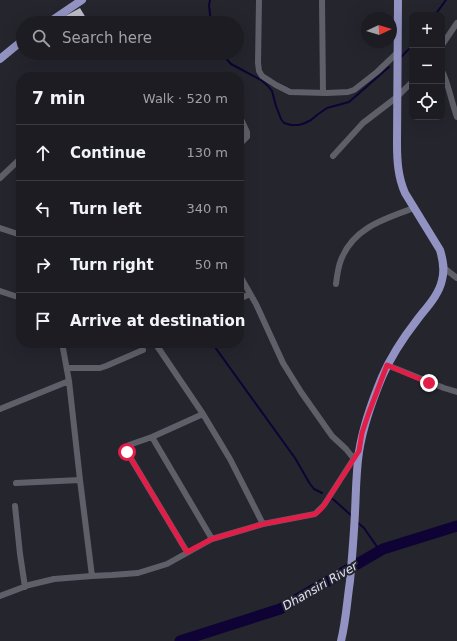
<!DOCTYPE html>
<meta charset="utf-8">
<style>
body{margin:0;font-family:"DejaVu Sans",sans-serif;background:#25252a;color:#f1f3f6}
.controls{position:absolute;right:12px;top:12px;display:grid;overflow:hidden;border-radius:8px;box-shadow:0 4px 16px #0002}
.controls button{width:36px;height:36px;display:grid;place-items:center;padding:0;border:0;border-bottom:1px solid #3a3a40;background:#1c1c22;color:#f1f3f6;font:20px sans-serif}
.compass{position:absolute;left:361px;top:12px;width:36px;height:36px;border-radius:50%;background:#1c1c22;box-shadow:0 4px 16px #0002;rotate:86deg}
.stop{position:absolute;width:12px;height:12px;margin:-9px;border:3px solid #e11d48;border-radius:50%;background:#fff}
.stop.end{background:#e11d48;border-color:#fff;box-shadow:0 1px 4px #0008}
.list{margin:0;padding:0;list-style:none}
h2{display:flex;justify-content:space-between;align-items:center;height:52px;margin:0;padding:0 16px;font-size:17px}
h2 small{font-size:13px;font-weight:400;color:#a0a1a5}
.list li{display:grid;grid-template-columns:26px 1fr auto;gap:12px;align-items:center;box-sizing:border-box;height:56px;padding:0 16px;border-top:1px solid #3a3a40}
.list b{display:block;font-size:15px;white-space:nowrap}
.list em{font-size:13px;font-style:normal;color:#a0a1a5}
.icon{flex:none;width:22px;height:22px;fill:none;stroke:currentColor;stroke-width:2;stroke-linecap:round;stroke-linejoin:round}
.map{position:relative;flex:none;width:457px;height:641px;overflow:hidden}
.search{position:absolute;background:#1c1c22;box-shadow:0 4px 16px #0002;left:16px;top:16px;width:228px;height:44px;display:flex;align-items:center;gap:10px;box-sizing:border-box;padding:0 14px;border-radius:22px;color:#a0a1a5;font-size:15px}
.panel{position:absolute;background:#1c1c22;box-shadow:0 4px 16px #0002;left:16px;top:72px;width:228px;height:276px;border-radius:16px}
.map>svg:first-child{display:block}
</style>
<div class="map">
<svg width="457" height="641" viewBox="0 0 457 641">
<rect width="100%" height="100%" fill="#25252e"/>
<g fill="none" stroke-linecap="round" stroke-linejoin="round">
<path stroke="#0e0334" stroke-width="2" d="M210,0l-1,5 2,18
M435,15l11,-15
M221,53l10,11 30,16 7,6 4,5 4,15 5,13 3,4 7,2h8l6,-2 6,-3 6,-5 10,-7 22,-6 40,-35
M400,58l12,-12
M212,343l83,115 15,26 4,5 8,4
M331,498l3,2 19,17
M357,522l7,6 16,23"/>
<path stroke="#0e0334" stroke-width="11" d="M180,641l100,-32 103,-60 74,-23"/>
</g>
<path fill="#bbbcc7" d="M80,8l9,15h-20l-4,-7z"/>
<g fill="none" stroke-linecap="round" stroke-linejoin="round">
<path stroke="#5f5f69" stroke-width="6" d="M259,0l-1,63 1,8 3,5 14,9 14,7 37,1 21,-1 6,-2 23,-18 21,-20
M322,0l1,93
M442,45l15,-22
M442,71c7,14 9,30 15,46
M239,115l8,17v5l-4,4 -4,1
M333,156l30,-33 34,-26 15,-15
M0,178l21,-20
M0,228l21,7
M444,268l13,10
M239,274l17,30 27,59 18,29 31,44 14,13 8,10
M336,284c1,-8 2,-17 5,-24 12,-32 43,-41 73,-52
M0,291l21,7
M239,299l11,-5
M62,343l7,38 11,99 12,96
M155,343l48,71 27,45 33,65
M387,365l57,23 13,4
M67,368h33l6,-2 37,-16
M0,409l69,-28
M152,437l60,102
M16,483l64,-3
M15,506l5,48 5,33
M187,552l-60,-100c-1,-3 -1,-5 2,-7l23,-8 51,-23
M0,596l29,-11 25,-6 38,-3 20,-1 26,-2 29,-9 45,-25 51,-15 52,-10 9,-9 34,-53"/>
<path stroke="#9293c2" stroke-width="8" d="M48,23l34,-23
M0,59l23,-19
M341,641c5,-20 6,-40 9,-60 2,-23 4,-46 5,-69 1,-20 1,-40 4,-60 4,-26 13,-51 23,-75 9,-21 21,-39 35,-57 9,-12 22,-25 25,-40 3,-11 1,-20 -2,-30l-35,-57c-7,-16 -8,-32 -8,-50l1,-143"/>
</g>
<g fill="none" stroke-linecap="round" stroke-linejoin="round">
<path stroke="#e11d48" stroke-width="5" d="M127,452l60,100 25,-13 51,-15 52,-10 5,-4 4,-5 35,-54 3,-18 6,-18 19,-50 42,18"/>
</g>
<g text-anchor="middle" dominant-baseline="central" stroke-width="4" stroke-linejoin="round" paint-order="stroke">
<g font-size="12" font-style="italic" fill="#e1e2f7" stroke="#25252e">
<text transform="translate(320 586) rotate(-30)">Dhansiri River</text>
</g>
</g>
</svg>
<div class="controls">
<button>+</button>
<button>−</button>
<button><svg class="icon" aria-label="locate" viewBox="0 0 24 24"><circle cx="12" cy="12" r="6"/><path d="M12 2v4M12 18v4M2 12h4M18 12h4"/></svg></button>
</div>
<svg class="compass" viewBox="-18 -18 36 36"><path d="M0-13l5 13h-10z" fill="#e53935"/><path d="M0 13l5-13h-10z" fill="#a0a1a5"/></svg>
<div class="stop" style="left:127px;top:452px"></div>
<div class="stop end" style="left:429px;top:383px"></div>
<div class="search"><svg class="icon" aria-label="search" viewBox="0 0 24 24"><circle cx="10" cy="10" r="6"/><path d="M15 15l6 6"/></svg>Search here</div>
<section class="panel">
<h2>7 min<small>Walk · 520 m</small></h2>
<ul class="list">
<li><svg class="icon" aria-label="ahead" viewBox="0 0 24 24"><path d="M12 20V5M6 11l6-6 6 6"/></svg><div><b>Continue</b></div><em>130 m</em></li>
<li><svg class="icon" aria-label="left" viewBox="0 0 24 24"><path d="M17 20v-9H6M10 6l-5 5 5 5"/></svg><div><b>Turn left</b></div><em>340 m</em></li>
<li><svg class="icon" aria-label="right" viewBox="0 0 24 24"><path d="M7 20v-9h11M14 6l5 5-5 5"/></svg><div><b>Turn right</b></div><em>50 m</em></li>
<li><svg class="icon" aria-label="arrive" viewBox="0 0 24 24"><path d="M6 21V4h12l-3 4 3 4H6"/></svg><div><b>Arrive at destination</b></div></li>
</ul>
</section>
</div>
